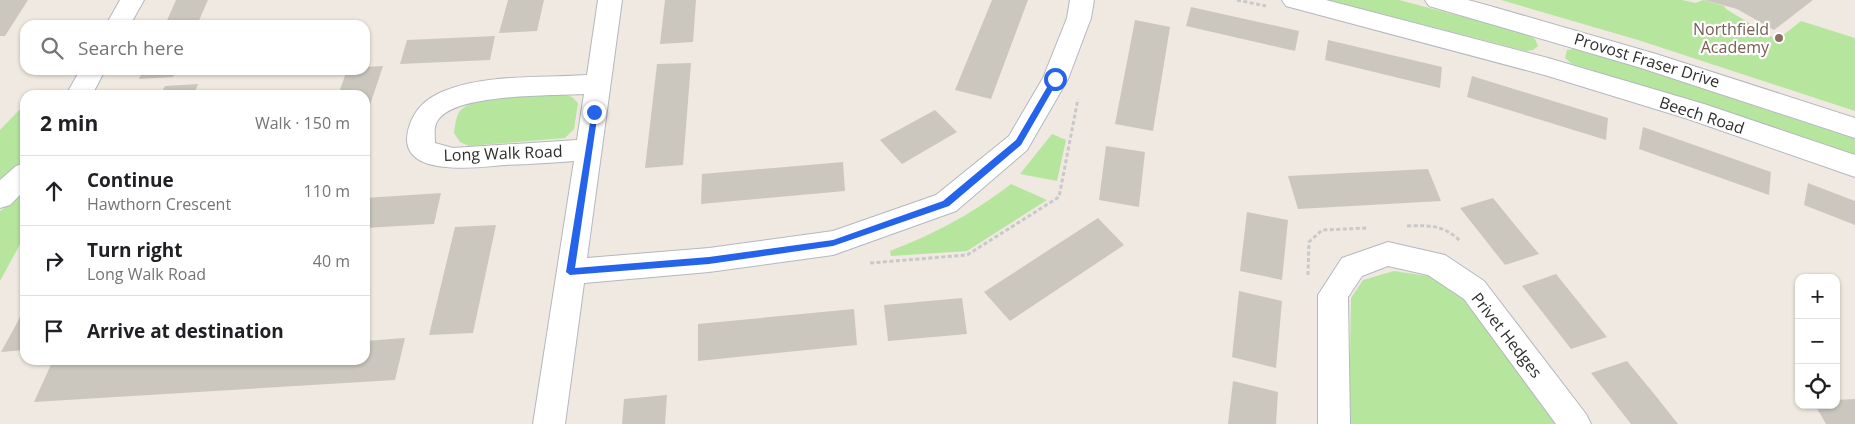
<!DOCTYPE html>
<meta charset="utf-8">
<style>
body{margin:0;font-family:"Open Sans",sans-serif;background:#f6f6f6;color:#202124}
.controls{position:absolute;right:15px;bottom:15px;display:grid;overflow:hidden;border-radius:10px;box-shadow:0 1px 4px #0004}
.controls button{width:45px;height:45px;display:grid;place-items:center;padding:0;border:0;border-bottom:1px solid #e0e0e0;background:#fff;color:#202124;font:25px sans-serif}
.stop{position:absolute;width:15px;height:15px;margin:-11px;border:4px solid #2563eb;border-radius:50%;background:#fff}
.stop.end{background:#2563eb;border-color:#fff;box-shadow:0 1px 5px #0008}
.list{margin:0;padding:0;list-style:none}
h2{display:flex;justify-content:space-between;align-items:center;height:65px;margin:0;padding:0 20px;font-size:21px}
h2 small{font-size:16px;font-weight:400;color:#757577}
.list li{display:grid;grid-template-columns:32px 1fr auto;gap:15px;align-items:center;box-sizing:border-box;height:70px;padding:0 20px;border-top:1px solid #e0e0e0}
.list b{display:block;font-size:19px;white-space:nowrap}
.list p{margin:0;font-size:16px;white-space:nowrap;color:#757577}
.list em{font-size:16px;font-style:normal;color:#757577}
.icon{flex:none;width:28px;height:28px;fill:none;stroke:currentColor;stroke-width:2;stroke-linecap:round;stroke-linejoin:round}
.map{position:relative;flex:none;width:1855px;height:424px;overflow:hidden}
.search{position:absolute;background:#fff;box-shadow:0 1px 4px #0004;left:20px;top:20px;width:350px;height:55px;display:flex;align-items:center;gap:12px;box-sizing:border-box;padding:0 18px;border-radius:15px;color:#757577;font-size:19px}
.panel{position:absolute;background:#fff;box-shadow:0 1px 4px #0004;left:20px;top:90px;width:350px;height:275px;border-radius:15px}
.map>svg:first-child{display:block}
</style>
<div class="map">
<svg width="1855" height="424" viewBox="0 0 1855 424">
<rect width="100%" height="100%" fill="#efe9e1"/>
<path fill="#b6e59e" d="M1327,0h72l129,34 7,5 3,7 -5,4 -7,1z
M1501,0h181l14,3 7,-3 21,6 2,3 51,31 24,-19 54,17v73l-217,-71z
M1579,48l276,91v17l-160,-54 -123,-38 -7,-6 2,-8z
M564,94l8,3 6,6 -4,26 -9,9 -96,8 -9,-4 -6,-9c1,-7 2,-17 6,-22 17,-19 78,-15 104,-17z
M25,104v54l-25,26v-54z
M1052,134l14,6 -9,41 -37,-7z
M1011,184l36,16 -80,51 -76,5 -1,-5c46,-18 82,-37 121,-67z
M25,192v43l-25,46v-70z
M1394,271l40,6 27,18 97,129h-209l2,-126 12,-18z"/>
<path fill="#cbc7bf" d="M0,0h28l-23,36h-5z
M176,0h32l-11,25h-32z
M508,0h36l-7,31 -38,2z
M665,0h31l-3,42 -33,2z
M992,0h36l-37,99 -36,-9z
M1704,0h109l-39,30 -37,-21z
M1191,7l108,24 -4,20 -109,-25z
M1135,20l35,7 -17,104 -38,-7z
M495,36l-5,24 -90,4 7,-24z
M1328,40l114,27 -2,21 -115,-28z
M691,63l-8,102 -38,3 12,-104z
M383,66l-18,54v-25h-27l9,-25h18v-3z
M143,70h33l-3,7 -34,2z
M1472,76l136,42 -2,22 -139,-43z
M198,84l-4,11h-34l5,-9z
M935,110l22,22 -55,32 -22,-24z
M1643,127l128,45 -2,23 -130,-46z
M1106,146l39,6 -6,55 -40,-7z
M843,162l2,29 -144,13 1,-30z
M1428,169l13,32 -143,8 -10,-33z
M1808,183l47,18v24l-51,-20z
M441,193l-7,31 -69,4v-30z
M1493,198l22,27 24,29 -34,11 -45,-57z
M1247,212l41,8 -6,60 -42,-9z
M1098,218l26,27 -114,76 -26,-29z
M496,225l-23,108 -44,2 26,-108z
M1556,274l25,31 26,32 -36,12 -49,-63z
M1239,291l43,10 -6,67 -44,-11z
M962,298l5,36 -79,7 -4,-36z
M25,306v44l-24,2 16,-29z
M854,309l3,36 -159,16v-37z
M405,338l-10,42 -361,22 19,-42h312v-19z
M1627,361l28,34 23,29h-47l-40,-51z
M1233,381l45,11 -2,32h-48z
M667,395l-2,29h-43l2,-25z
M1855,399v25h-29l-11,-19h21v-5z"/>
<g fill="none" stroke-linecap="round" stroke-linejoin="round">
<g stroke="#b4b7c1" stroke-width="2">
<path id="minor" d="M120,0h24l-14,25h-24z
M598,0h24l-35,258 122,-10 124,-17 103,-36 73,-59 34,-58 24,-60 3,-18h24l-3,18 -23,61 -41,71 -71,61 -123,44 -124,17 -125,11 -19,141h-32l41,-263c-23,2 -46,3 -69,4 -27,2 -112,15 -96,-38 6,-19 18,-29 35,-36 42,-17 98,-13 143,-16zM584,94l-7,46 -124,8 -18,-5c0,-8 -2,-16 3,-23 18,-27 114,-24 146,-26z
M1282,0h44l222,58 156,46 151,51v22l-167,-58 -140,-43 -262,-70z
M1425,0h43l22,6 166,48 199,64v20l-217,-71 -209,-61z
M80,70h25l-13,25h-26z
M25,163v27l-15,15 -10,3v-28l16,-14z
M1388,242l57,13 39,26 102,133 5,10h-35l-92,-125 -36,-24 -40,-9 -26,10 -14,21 2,127h-32v-129l24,-37z"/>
</g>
<path stroke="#c9c9c9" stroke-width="3" stroke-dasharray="4 2.5" stroke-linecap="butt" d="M1237,0l29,6
M1407,226c22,-1 38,-1 54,16
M870,263l97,-8 92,-58 19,-98
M1308,275l1,-33 13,-12 46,-2"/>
<use href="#minor" fill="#fff" fill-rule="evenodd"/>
</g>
<path fill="#2563eb" d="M1053,77l6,2 -38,66 -72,61 -116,40 -124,18 -139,11 -4,-3 26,-162 6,2 -23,156 134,-11 124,-17 110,-39 73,-61z"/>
<circle fill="#8d6e63" stroke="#fff" stroke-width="2" cx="1779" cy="38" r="5"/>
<g text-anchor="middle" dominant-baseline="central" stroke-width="4.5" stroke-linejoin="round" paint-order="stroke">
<g font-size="16" fill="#785e54" stroke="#fff" text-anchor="end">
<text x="1769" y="29">Northfield<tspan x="1769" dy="18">Academy</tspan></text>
</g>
<g font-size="16" fill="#2e2e2e" stroke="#fff">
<text transform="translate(1647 60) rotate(17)">Provost Fraser Drive</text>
<text transform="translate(1702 115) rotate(18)">Beech Road</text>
<text transform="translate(503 153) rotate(-2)">Long Walk Road</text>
<text transform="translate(1507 335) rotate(52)">Privet Hedges</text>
</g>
</g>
</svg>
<div class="controls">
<button>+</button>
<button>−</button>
<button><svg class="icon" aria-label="locate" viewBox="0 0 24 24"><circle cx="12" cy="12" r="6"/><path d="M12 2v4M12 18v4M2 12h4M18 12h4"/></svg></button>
</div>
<div class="stop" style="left:1055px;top:79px"></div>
<div class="stop end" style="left:594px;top:112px"></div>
<div class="search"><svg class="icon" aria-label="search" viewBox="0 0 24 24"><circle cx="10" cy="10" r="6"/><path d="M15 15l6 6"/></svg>Search here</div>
<section class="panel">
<h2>2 min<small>Walk · 150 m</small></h2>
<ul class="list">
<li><svg class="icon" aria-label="ahead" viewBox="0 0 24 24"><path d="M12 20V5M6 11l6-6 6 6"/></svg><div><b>Continue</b><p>Hawthorn Crescent</p></div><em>110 m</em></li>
<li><svg class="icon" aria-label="right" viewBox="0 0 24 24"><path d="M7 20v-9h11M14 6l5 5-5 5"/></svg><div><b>Turn right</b><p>Long Walk Road</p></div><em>40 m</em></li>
<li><svg class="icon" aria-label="arrive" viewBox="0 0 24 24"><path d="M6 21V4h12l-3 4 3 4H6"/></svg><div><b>Arrive at destination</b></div></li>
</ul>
</section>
</div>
